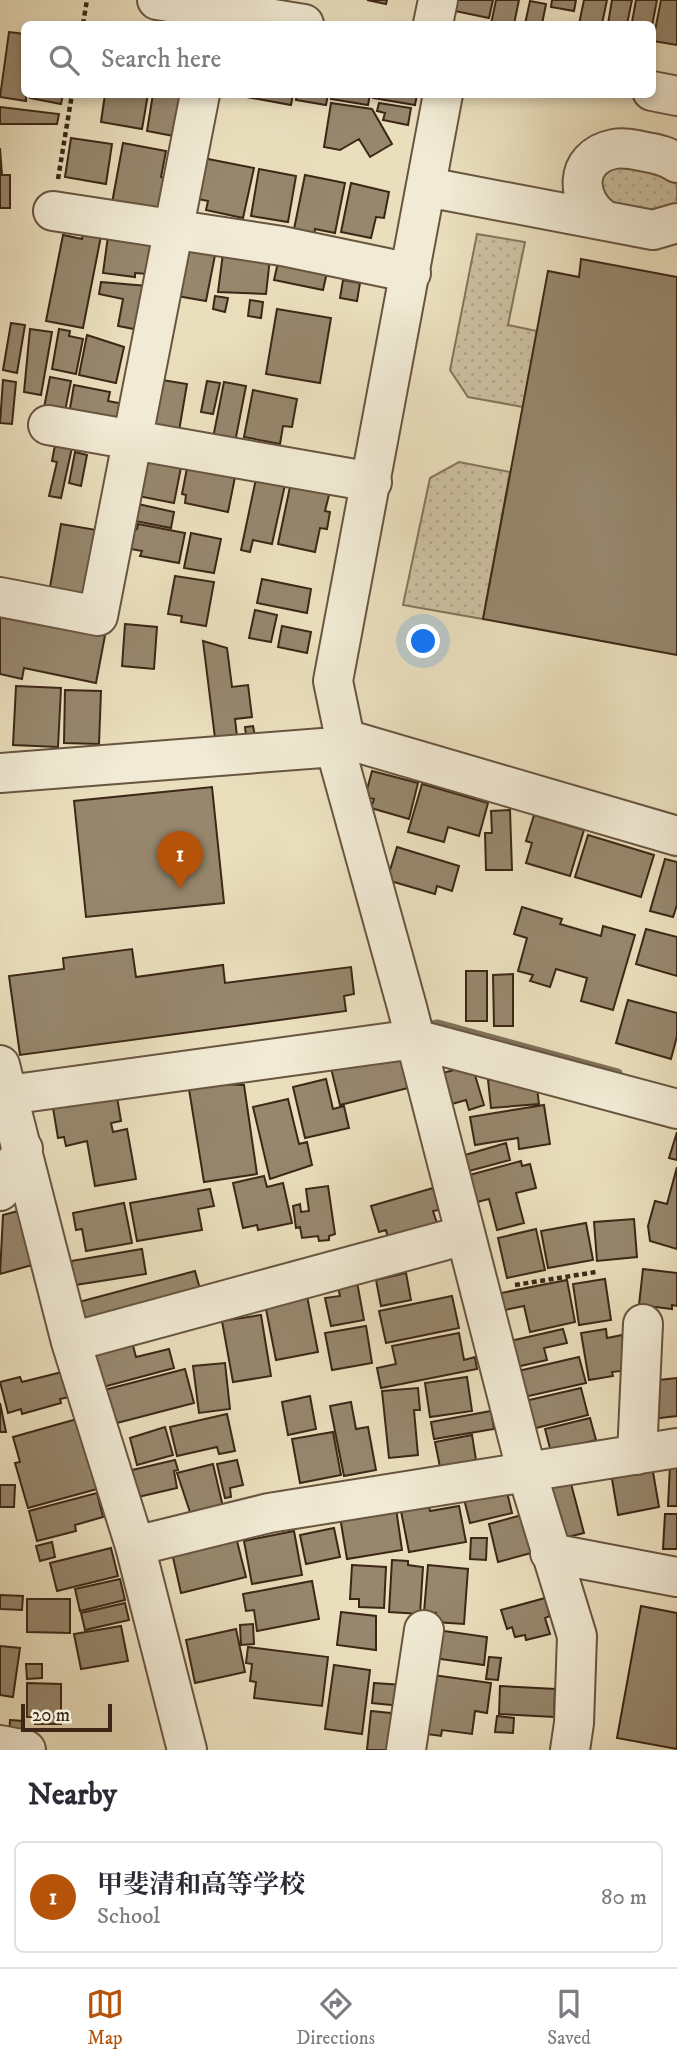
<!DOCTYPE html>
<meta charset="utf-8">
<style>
body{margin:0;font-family:"IM FELL DW Pica","Noto Serif JP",serif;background:#f7f7f7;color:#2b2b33}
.scale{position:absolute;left:21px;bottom:18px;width:91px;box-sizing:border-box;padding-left:7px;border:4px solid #3c2716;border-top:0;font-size:19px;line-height:24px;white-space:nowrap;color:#3c2716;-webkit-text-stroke:5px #f1ead4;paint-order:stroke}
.you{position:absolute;left:424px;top:642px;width:24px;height:24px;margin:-18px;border:5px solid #fff;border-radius:50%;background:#1a73e8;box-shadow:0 0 0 10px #1a73e833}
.badge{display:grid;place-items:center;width:46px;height:46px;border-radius:50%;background:#b45309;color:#fff;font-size:23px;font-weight:700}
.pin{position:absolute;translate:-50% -58px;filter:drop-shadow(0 2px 4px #0008)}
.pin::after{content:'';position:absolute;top:37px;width:24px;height:21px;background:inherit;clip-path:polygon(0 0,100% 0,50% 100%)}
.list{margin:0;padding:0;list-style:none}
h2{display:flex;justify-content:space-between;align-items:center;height:91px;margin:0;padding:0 28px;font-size:30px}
h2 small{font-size:23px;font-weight:400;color:#7c7c81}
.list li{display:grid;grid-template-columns:46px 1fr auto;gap:21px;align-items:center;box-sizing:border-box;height:112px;margin:0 14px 14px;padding:0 14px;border:2px solid #e1e1e2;border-radius:10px}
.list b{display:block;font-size:26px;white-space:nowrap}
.list p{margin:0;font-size:23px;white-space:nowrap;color:#7c7c81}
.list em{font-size:23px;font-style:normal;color:#7c7c81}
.icon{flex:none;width:38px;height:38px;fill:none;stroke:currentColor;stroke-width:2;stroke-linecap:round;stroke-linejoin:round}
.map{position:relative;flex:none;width:677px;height:1750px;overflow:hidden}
.search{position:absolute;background:#fff;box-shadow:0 4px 10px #0003;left:21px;right:21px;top:21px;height:77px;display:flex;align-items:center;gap:18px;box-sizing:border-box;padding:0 24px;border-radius:10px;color:#7c7c81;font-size:26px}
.sheet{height:217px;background:#fff}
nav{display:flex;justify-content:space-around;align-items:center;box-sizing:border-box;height:98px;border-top:2px solid #e1e1e2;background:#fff;font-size:19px;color:#7c7c81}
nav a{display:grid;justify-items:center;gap:4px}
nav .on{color:#b45309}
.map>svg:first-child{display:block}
</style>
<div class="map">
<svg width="677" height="1750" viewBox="0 0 677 1750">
<defs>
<pattern id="garden-dots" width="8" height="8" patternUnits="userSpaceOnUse" patternTransform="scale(1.75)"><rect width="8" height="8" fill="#ccc0a1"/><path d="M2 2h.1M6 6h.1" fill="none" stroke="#b0a58a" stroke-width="1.8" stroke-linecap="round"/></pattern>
</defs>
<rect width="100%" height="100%" fill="#eadfbd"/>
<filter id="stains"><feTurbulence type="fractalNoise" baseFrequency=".00286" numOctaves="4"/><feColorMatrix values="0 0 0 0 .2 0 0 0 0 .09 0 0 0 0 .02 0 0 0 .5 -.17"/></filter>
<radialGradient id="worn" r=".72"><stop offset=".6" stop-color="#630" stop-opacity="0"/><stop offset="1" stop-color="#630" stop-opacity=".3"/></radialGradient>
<path fill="url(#garden-dots)" stroke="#84745c" stroke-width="2" d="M677,163v60l-71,-2 -19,-54z
M477,234l48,8 -17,83 29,6 -14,76 -55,-10 -18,-27z
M459,462l51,10 -27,147 -80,-14 27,-127z"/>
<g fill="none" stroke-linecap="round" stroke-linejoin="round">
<path stroke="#817058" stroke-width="9" d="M425,1026l13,-2 180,49"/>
</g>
<path fill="#96876d" stroke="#3c2716" stroke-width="2" d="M367,0h20l-1,4z
M457,0h36l-4,18 -34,-7z
M496,0h23l-5,24h-23z
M552,0h24l-2,11 -23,-4z
M584,0h23l-5,24h-23z
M612,0h20l-5,24h-19z
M636,0h21l-5,26 -20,-4z
M661,0h16v45l-24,-4z
M530,1l16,3 -4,20h-17z
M9,32l15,2 2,67 -26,-4z
M31,94h32l-2,10 -31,-6z
M105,94h43l-6,35 -41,-7z
M153,94h34l-8,43 -32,-6z
M230,94h63l-2,11z
M297,94h31l-2,11 -30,-5z
M332,94h38l-2,11 -37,-6z
M374,94h43l-2,11 -42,-7z
M331,103l41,6 20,35 -22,13 -11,-18 -19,11 -16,-3z
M379,103l32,5 -3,17 -25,-5 2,-7 -8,-2z
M0,107l59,7 -2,10h-57z
M71,138l41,6 -6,40 -41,-7z
M123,143l43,8 -5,26 5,1 -6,34 -48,-9z
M0,148l2,27h8v33h-10z
M198,157l56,11 -11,50 -37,-8 2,-9 -10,-2z
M259,169l37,7 -8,46 -37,-6z
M305,175l40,8 -10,50 -20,-4 -2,14 -21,-4z
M351,183l38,9 -5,26 -8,-1 -5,21 -30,-6z
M83,233l18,3 -18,92 -37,-7 17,-86 19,4z
M108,236l45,6 -5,32 -13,-1v4l-32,-4z
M181,243l35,7 -10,51 -35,-6z
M223,253l47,5 -4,36 -48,-2z
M279,258l49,10 -5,22 -49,-10z
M581,259l96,18v378l-194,-36 65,-348 31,6z
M343,280l17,3 -3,18 -17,-3z
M101,282l46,4 -8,44 -21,-4 5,-27 -24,-5z
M215,296l13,2 -3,14 -12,-3z
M250,300l13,2 -2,16 -13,-2z
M277,309l54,9 -11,65 -54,-9z
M11,323l14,2 -8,48 -14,-3z
M30,329l22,3 -11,63 -17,-3z
M59,329l11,2 -1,5 14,3 -7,35 -24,-5z
M87,335l37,12 -8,36 -37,-8z
M50,377l21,4 -8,40 -21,-3z
M150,378l37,6 -8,47 -38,1z
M3,380l13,2 -4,42 -12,-1z
M207,381l13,2 -7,31 -12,-2z
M224,382l22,4 -11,56 -22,-4z
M74,385l36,7 -2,9 16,3 -5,26 -51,-10z
M253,390l44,9 -5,28 -9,-1 -3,18 -36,-7z
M56,440l17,3 -12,55 -12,-2 8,-34 -5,-1z
M75,452l12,3 -6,31 -12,-3z
M141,454l41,8 -8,41 -41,-8z
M188,463l48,9 -8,40 -43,-9 1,-8 -4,-1z
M257,474l29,6 -14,64 -19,-4 -3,12 -9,-2z
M291,482l39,9 -5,20 5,1 -3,17 -7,-1 -5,24 -37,-8z
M129,502l45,10 -3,16 -46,-9z
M61,524l41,7 -11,68 -42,-6z
M138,524l47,9 -6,30 -39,-7 2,-5 -22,-4 4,-20 13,2z
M191,533l30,6 -7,34 -30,-5z
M175,576l39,6 -8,44 -25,-4 1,-6 -14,-2z
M262,579l49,10 -4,24 -50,-10z
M0,608l106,22 -10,53 -72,-15 -2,11 -22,-5z
M255,610l22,5 -6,27 -22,-4z
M125,624l32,3 -3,42 -32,-3z
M282,626l29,6 -4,21 -29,-6z
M203,641l24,7 5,39 16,-2 4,32 -17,2 2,17 -22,2z
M16,686l45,2 -3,59 -45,-2z
M65,690l36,1 -2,53 -35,-1z
M253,726l3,15 -9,2 -2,-16z
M372,771l46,12 -9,36 -38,-11 3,-9 -9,-2z
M422,784l66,19 -9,33 -31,-9 -4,15 -36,-10z
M212,787l12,116 -138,14 -12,-116z
M510,810l2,60h-26l-1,-37h7l-1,-22z
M534,815l50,15 -14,46 -44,-13 6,-20 -6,-2z
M588,835l66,20 -13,42 -66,-20z
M397,847l62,19 -7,25 -15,-5 -2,8 -48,-14z
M665,859l12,3v43l-4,12 -23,-6z
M522,907l40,12 -2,5 41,12 2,-10 32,9 -22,75 -32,-9 6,-23 -31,-9 -6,18 -20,-6 3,-6 -15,-4 9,-33 -13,-4z
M646,929l31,8v39l-41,-12z
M132,949l4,28 87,-12 2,18 126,-16 3,27 -10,2 2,15 -326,44 -11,-79 55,-7 -1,-11z
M466,971h21v50h-21z
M513,974v52h-19l-1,-51z
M628,1000l49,13v23l-6,23 -55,-16z
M399,1051l9,37 -68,17 -9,-37z
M472,1065l12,40 -15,5 -3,-10 -14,4 -9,-31z
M516,1077l20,3 3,24 -48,4 -3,-28z
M326,1079l7,30 11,-3 5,22 -44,10 -12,-51z
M188,1083l56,2 13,89 -53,8z
M116,1091l5,30 -10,2 2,9 14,-3 9,50 -41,7 -8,-45 -21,5 -2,-9 -6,1 -6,-36z
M288,1099l11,45 8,-2 5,23 -42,14 -17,-72z
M544,1105l6,39 -31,5 -1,-11 -43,7 -5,-28z
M677,1132v28l-8,-2z
M506,1143l4,17 -41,11 -4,-16z
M521,1161l1,5 8,-2 6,24 -20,5 8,30 -27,7 -8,-31 -16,4 -7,-27z
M677,1167v82l-27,-8 -2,-15 7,-25 12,3z
M264,1176l3,11 16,-4 9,40 -34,7 -1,-5 -14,3 -10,-45z
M328,1186l7,48 -6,2v4l-10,1 -1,-5 -16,2 -2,-11 -4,1 -3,-22 7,-2 1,8 8,-1 -3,-22z
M433,1188l6,22 -6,1 6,18 -50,14 -3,-13 -7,2 -8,-26z
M210,1189l4,17 -16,3 4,21 -65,11 -7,-38z
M124,1203l8,40 -46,8 -4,-22 -6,1 -3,-17z
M18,1211l14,54 -32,9 3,-59z
M634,1219l3,38 -40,4 -3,-39z
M586,1223l7,37 -45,8 -7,-37z
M536,1229l9,41 -38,8 -9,-40z
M142,1249l4,25 -71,11 -4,-24z
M643,1269l34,4v33l-5,-1v4l-33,-4z
M195,1271l7,25 -117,31 -6,-25z
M406,1273l5,27 -30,6 -5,-26z
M605,1279l6,41 -32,5 -6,-41z
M567,1280l8,42 -45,10 -6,-26 -24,5 -4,-17z
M357,1282l7,38 -33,6 -6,-28 15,-2 -2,-10z
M307,1296l11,56 -42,8 -11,-56z
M452,1296l7,32 -73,15 -7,-32z
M261,1315l10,61 -38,6 -11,-61z
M366,1326l6,37 -40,7 -7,-37z
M563,1329l4,14 -23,5 3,12 -31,7 -6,-26z
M606,1329l1,9 15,-3 6,35 -16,2 1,4 -24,4 -8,-47z
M459,1333l5,27 11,-3 2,12 -96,19 -4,-20 19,-4 -4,-18z
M131,1338l5,19 33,-8 5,19 -71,19 -10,-39z
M579,1357l7,26 -62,14 -6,-26z
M225,1363l5,46 -31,4 -6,-47z
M185,1369l9,34 -81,21 -9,-34z
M62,1372l7,25 -9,2 1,4 -39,11 -1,-5 -13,4 -8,-31 20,-5 2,5z
M467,1377l5,34 -42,6 -5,-34z
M677,1378v38l-24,3 -3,-38z
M418,1388l2,22h-6l4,45 -29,3 -7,-67z
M581,1388l7,27 -56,14 -7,-28z
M310,1396l6,33 -28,6 -6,-33z
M351,1402l5,27 12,-2 8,43 -32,6 -14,-70z
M0,1403l6,29h-6z
M491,1411l3,18 -60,10 -3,-17z
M227,1414l8,37 -16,3 -2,-7 -40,9 -7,-29z
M590,1418l6,22 -45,12 -6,-23z
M77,1419l20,70 -69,19 -13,-45 5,-1 -7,-25z
M165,1427l8,28 -36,10 -7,-27z
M333,1432l8,43 -41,8 -8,-44z
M472,1435l4,25 -36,7 -5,-25z
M175,1460l3,10 -4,1 3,17 -39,9 -6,-27z
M237,1460l6,25 -13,3 1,9 -6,1 -8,-34z
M213,1464l10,43 -32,8 -14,-42z
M670,1465h7v41h-9z
M652,1466l7,41 -41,8 -7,-42z
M570,1480l14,53 -24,6 -13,-53z
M0,1485h15l-1,22h-14z
M506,1488l6,25 -42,10 -6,-24z
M97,1493l6,24 -28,8 1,6 -39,10 -8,-30z
M429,1506l1,5 29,-5 7,36 -57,10 -8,-41z
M396,1508l6,42 -55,9 -7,-42z
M665,1514h12v35h-14z
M522,1515l9,38 -33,9 -9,-38z
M334,1528l6,29 -34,7 -6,-29z
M294,1531l8,44 -50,9 -8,-43z
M236,1537l10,40 -65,16 -9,-40z
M471,1538h16l-1,22 -16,-1z
M52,1542l3,15 -15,4 -4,-15z
M111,1548l7,28 -61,15 -7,-28z
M392,1560l16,1v4l15,2 -3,47 -31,-2z
M352,1565l34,2 -2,41 -25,-1v-8h-9z
M428,1565l40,4 -4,55 -29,-2 1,-9 -12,-1z
M120,1579l5,21 -45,11 -5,-22z
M312,1581l7,38 -62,12 -3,-21 -8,1 -3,-17z
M0,1595l23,1 -1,14 -22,-1z
M545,1598l5,18 -5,2 5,16 -24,6 -1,-5 -10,2 -3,-10 -5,2 -6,-19z
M27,1599h43v34l-43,-1z
M125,1603l4,17 -44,10 -4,-17z
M641,1606l36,7v136l-60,-11z
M341,1612l35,4v34l-39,-5z
M253,1624l1,20 -13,1 -1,-20z
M121,1626l7,35 -47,8 -7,-35z
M236,1629l9,43 -50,11 -9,-43z
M437,1630l50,7 -3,28 -51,-7z
M0,1646l20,2 -7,49 -13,-2z
M248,1647l80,10 -6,49 -68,-8 2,-16 -6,-1 2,-17 -6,-1z
M489,1657l12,1 -3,22 -12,-1z
M26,1664h16v14l-15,1z
M334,1665l36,5 -8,64 -37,-5z
M433,1675l58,8 -4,30 -12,-2 -3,23 -30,-4 -1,6 -22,-3z
M27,1683l34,1v40h-26v-7h-8z
M374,1683l29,2 -2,21 -29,-3z
M500,1686l55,3 -1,28 -55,-3z
M371,1711l29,3 -4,36h-29z
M497,1716l17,2 -1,15 -18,-1z
M10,1720l13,1 -1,14 -13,-1z"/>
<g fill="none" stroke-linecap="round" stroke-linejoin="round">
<g stroke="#685540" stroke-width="42">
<path id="minor" d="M157,0l147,24
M433,24l5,-24
M652,91l25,5
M443,94l-110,587 12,58 332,97
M427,187l226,43 24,-7
M53,211l229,35 129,27
M606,221c-32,-19 -33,-64 8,-72 11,-2 22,1 32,3 12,2 21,4 31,11
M48,425l324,57
M0,597l98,19 102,-522
M345,739l-10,8 72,260 120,466 50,163 -3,87 -4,27
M0,773l335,-26
M0,1065l71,277 64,204 52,204
M8,1095l407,-56 262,70
M0,1191l23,-42
M71,1342l394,-107
M637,1455l6,-131
M135,1546l134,-33 408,-65
M550,1553l127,24
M0,1745l26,5
M406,1750l18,-120"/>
</g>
<path stroke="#3c2716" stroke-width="4.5" stroke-dasharray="5 3.5" stroke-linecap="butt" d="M83,24l4,-24
M58,179l14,-85
M515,1285l81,-13"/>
<use href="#minor" stroke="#f1ead4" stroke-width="38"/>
</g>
<rect width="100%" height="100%" filter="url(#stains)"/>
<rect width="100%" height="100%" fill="url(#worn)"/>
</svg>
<div class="scale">20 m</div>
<div class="you"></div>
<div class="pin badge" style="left:180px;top:889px">1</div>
<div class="search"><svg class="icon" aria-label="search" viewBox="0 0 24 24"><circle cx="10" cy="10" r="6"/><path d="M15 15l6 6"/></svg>Search here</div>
</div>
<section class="sheet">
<h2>Nearby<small></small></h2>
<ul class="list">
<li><span class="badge">1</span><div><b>甲斐清和高等学校</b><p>School</p></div><em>80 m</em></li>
</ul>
</section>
<nav>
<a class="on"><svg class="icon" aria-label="map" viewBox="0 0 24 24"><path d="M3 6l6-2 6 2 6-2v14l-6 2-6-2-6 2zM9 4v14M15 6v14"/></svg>Map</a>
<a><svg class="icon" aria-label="directions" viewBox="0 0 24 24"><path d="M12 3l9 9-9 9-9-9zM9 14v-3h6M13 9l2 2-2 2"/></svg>Directions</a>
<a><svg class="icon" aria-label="saved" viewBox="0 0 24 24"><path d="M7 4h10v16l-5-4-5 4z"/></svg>Saved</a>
</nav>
